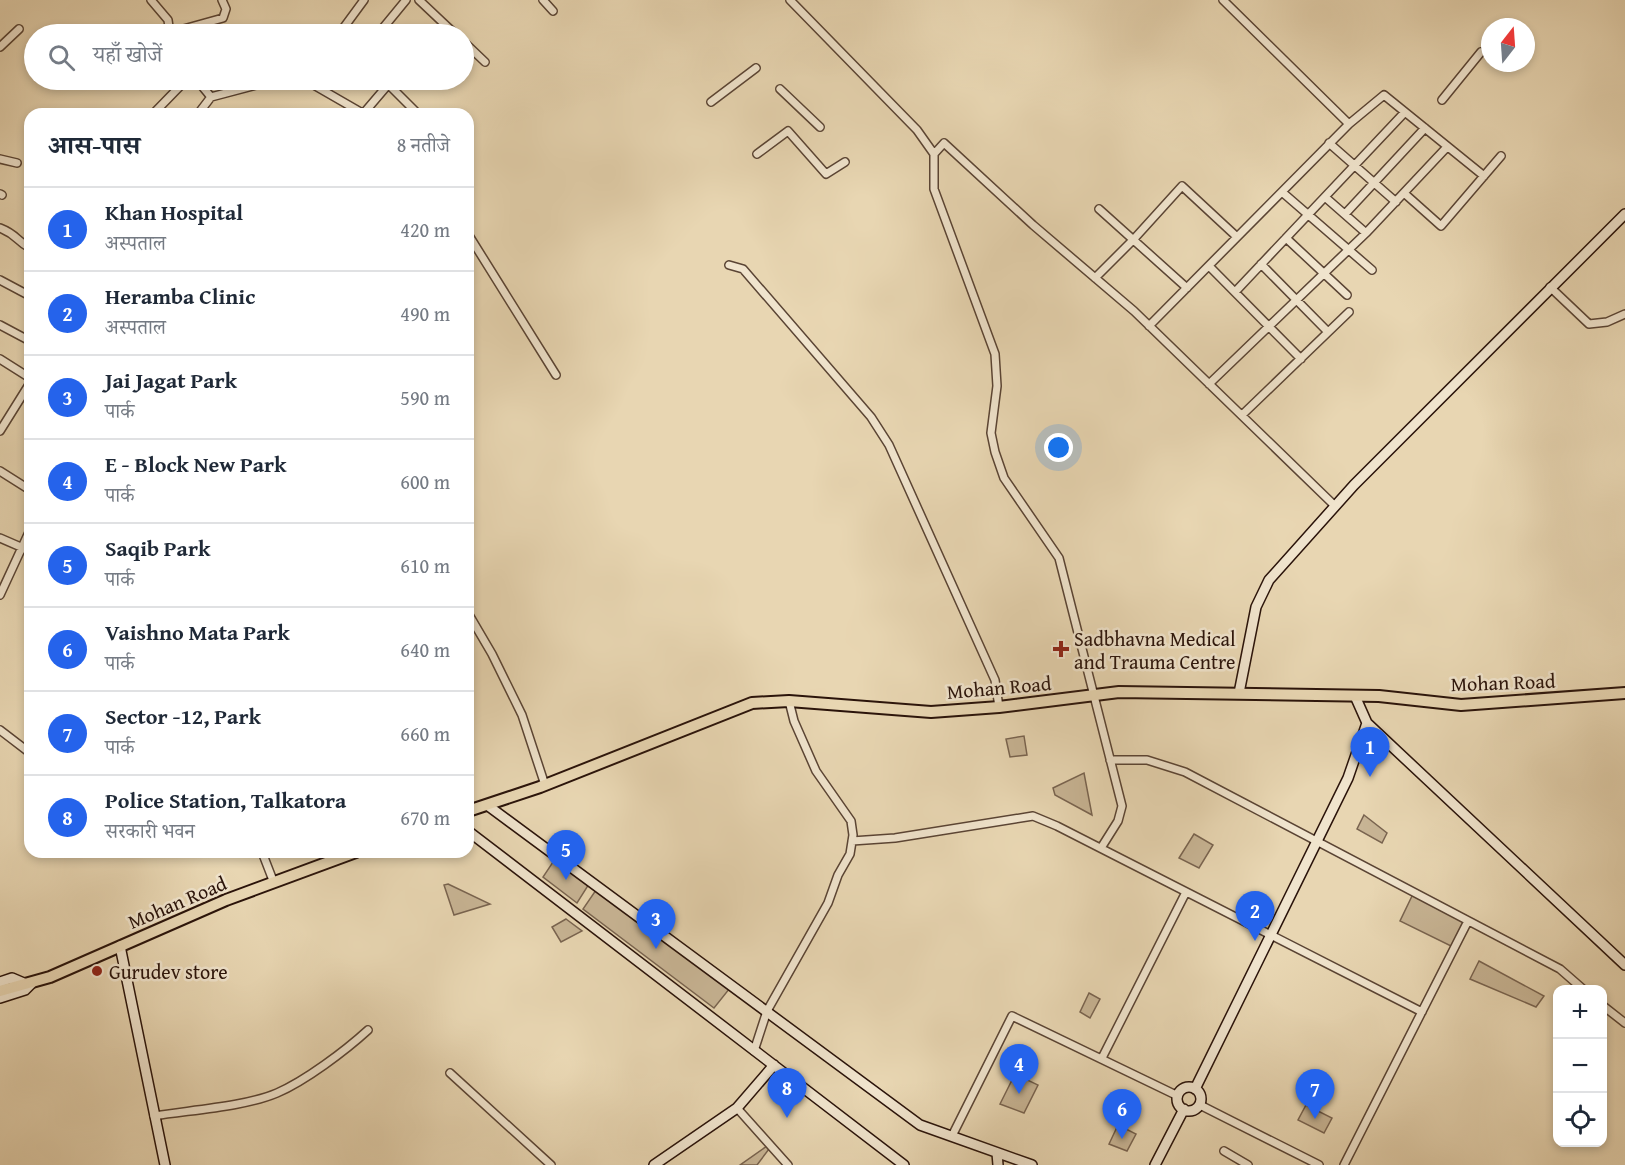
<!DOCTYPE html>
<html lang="hi">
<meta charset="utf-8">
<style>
body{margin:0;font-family:"Gentium Book Plus","Noto Serif Devanagari",serif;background:#f6f6f7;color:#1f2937}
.controls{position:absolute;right:18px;bottom:18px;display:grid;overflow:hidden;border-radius:12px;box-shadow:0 3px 9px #0003}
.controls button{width:54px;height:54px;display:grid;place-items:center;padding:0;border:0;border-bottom:2px solid #e0e1e3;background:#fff;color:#1f2937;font:30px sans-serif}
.compass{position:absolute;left:1481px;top:18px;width:54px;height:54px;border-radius:50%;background:#fff;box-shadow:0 3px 9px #0003;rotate:17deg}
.you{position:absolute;left:1059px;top:448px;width:21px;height:21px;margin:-15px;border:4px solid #fff;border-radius:50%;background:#1a73e8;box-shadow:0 0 0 9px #1a73e833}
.badge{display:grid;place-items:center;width:39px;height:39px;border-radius:50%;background:#2563eb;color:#fff;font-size:20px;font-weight:700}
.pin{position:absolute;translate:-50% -50px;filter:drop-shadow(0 2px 3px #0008)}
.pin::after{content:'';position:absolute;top:32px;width:21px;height:18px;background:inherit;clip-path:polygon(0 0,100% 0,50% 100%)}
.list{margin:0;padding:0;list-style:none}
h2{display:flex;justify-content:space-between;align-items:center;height:78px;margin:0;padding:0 24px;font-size:26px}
h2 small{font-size:20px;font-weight:400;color:#747a83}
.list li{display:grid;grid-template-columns:39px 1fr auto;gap:18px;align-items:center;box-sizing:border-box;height:84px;padding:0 24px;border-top:2px solid #e0e1e3}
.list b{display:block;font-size:22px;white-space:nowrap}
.list p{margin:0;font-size:20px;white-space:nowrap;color:#747a83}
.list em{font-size:20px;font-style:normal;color:#747a83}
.icon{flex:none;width:33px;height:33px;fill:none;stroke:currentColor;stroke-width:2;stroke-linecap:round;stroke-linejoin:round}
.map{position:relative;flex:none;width:1625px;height:1165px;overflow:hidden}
.search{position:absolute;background:#fff;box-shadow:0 3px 9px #0003;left:24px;top:24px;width:450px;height:66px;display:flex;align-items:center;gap:15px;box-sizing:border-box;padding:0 21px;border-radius:33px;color:#747a83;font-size:22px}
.panel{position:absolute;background:#fff;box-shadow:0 3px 9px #0003;left:24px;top:108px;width:450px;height:750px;border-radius:18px}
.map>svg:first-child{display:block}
</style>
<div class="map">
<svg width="1625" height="1165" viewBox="0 0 1625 1165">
<rect width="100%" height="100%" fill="#e8d6b2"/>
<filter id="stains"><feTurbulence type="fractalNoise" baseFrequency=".00333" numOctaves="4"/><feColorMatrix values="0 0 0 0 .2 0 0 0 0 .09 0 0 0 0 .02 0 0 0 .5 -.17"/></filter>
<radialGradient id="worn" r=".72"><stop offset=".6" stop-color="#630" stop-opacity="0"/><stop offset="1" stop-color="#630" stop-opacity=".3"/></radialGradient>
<path fill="#c8b595" stroke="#796450" stroke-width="1.5" d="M1024,736l3,19 -17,2 -4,-18z
M1084,773l8,42 -37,-20 -2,-7z
M1364,815l23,18 -5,10 -25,-14z
M1194,834l19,11 -14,23 -20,-10z
M555,859l34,25 -12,19 -34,-26z
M448,884l42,20 -36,11 -10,-30z
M596,890l134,98 -16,20 -131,-99z
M1413,894l53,28 -13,25 -53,-26z
M566,919l16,12 -21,11 -9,-15z
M1479,961l65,35 -8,11 -66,-28z
M1089,993l11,6 -10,19 -10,-6z
M1015,1074l23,11 -14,28 -24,-9z
M1306,1105l26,13 -8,15 -26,-13z
M1118,1125l18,9 -9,17 -18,-7z
M767,1146l2,3 -12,16h-17z"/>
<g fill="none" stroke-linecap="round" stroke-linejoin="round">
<g stroke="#5a4434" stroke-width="10">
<path id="street" d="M151,0l17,20 2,14
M419,0l36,34
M543,0l10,11
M790,0l127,130 17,24v35l61,165 2,32 -6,47 4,19 9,26 55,80 63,248 -4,15 -17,27
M1223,0l126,124
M383,28l23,-28
M169,33l54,-15 3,-9 -4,-9
M295,34l7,-2 2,2
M339,34l25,-34
M433,34l10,-11
M464,42l21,20
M0,47l19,-18
M197,80l14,17 -13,17
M305,80l59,34
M388,84l30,30
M780,89l40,38
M211,97l64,-17
M1442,100l39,-48
M711,102l45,-34
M153,114l33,-34
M363,114l29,-34
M1329,143l67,59
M757,154l31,-23 38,43 19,-12
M934,154l10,-11 89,82 101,86 200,194
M0,159l17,4
M1282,192l90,78
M1404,193l37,33 60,-70
M0,194l2,1
M1325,197l41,36
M1099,209l88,79
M1345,214l80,-86
M0,228c18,7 16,13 30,20
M468,234l88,141
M1286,238l61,57
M1261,264l67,68
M729,265l14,4 128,148 18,28 106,235 4,27
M1209,266l92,93
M1095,278l38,-38 49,-54 55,51
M0,280l30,16
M1550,287l39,37 18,-2 18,-8
M1235,292l170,-180
M0,325l30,16
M1149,326l200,-202 35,-29 100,81
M0,359l30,19
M1209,384l157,-151 81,-86
M1242,415l107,-103
M0,431l30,-48
M0,471l30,19
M0,538l30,13
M0,595l30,-65
M468,613l24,41 30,61 23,70
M0,730l30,23
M1110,760h37l38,12 375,197 24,21
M852,841l43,-3 138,-22 24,10 365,186
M262,852l12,31
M1602,1005l23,18
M754,1051l13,-40 61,-108 10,-28 12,-21 3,-19 -2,-14 -35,-50 -22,-50 -5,-20
M1102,1058l84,-166
M450,1073l101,92
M1200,1105l119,60
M737,1108l51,57
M154,1116c36,-6 90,-9 123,-23 28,-12 68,-42 91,-63
M952,1136l60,-120 166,80
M1224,1151l24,14
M1344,1165l124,-244"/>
</g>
<g stroke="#2a130a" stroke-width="12">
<path id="secondary" d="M1239,693l17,-86 13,-27 85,-95 271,-271
M1355,696l12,27 258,242
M487,805l433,320 112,40
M468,831l436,334
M120,946l45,219
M0,982l12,-4 14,6
M0,998l25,-8 7,-7
M1177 1099a12 12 0 1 1 24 0a12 12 0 1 1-24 0Z
M1195,1089l153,-311 19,-55
M997,1153l1,12
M654,1165l83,-57 37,-43
M1155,1165l29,-56"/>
</g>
<g stroke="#2a130a" stroke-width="14">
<path id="primary" d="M468,811l72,-24 212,-84 37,-2 142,11 68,-5 120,-15 260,4 82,9 164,-12
M0,991l50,-14 176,-77 130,-48"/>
</g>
<use href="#street" stroke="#f0e4cd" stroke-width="7"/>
<use href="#secondary" stroke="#f0e4cd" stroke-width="9"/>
<use href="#primary" stroke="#e8d6b2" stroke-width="10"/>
</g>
<g fill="#8f2418" stroke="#f0e4cd" stroke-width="2">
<path d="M1058 640h6v6h6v6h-6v6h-6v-6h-6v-6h6z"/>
<circle cx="97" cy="971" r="6"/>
</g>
<g text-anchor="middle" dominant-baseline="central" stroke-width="5" stroke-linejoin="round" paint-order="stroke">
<g font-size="20" fill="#2a130a" stroke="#f0e4cd" text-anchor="start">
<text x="1074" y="638">Sadbhavna Medical<tspan x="1074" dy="23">and Trauma Centre</tspan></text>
<text x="109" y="971">Gurudev store</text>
</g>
<g font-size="20" fill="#2a130a" stroke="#f0e4cd">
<text transform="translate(1503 682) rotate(-2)">Mohan Road</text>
<text transform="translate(999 687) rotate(-5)">Mohan Road</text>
<text transform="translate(177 902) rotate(-23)">Mohan Road</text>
</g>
</g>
<rect width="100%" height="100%" filter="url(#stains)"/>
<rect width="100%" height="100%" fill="url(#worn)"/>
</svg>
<div class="controls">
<button>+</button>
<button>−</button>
<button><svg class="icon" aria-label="locate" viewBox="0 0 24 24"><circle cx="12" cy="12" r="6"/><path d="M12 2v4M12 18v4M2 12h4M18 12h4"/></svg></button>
</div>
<svg class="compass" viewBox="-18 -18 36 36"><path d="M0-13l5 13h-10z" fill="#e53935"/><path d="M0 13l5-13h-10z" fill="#747a83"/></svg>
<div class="you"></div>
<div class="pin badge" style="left:1370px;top:777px">1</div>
<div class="pin badge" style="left:1255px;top:941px">2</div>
<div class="pin badge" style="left:656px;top:949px">3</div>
<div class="pin badge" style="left:1019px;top:1094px">4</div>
<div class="pin badge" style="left:566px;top:880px">5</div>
<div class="pin badge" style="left:1122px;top:1139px">6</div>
<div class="pin badge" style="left:1315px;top:1119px">7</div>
<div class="pin badge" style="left:787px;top:1118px">8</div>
<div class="search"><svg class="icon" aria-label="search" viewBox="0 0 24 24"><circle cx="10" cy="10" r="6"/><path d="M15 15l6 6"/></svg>यहाँ खोजें</div>
<section class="panel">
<h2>आस-पास<small>8 नतीजे</small></h2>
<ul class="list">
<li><span class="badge">1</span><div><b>Khan Hospital</b><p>अस्पताल</p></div><em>420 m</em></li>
<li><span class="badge">2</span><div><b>Heramba Clinic</b><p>अस्पताल</p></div><em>490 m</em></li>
<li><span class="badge">3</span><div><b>Jai Jagat Park</b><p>पार्क</p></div><em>590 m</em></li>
<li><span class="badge">4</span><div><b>E - Block New Park</b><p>पार्क</p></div><em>600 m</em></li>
<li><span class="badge">5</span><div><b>Saqib Park</b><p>पार्क</p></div><em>610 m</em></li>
<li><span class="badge">6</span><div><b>Vaishno Mata Park</b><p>पार्क</p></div><em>640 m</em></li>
<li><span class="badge">7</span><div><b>Sector -12, Park</b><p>पार्क</p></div><em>660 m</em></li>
<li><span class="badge">8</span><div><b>Police Station, Talkatora</b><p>सरकारी भवन</p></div><em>670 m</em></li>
</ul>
</section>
</div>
